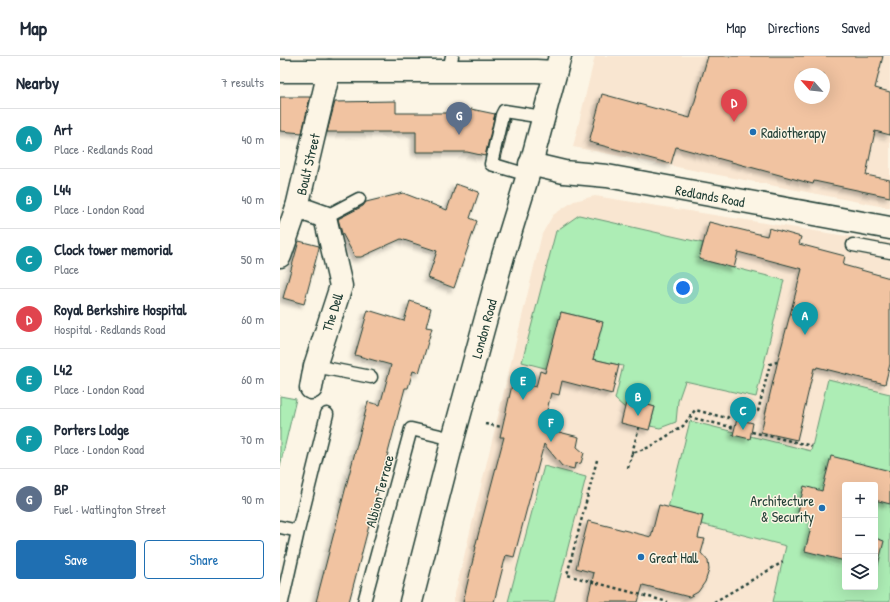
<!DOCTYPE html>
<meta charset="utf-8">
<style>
body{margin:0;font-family:"Patrick Hand",sans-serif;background:#f2f2f3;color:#1f2937}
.controls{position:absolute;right:12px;bottom:12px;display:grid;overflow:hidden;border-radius:4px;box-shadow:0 4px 16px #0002}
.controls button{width:36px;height:36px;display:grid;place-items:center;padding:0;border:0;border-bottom:1px solid #e0e1e3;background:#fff;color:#1f2937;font:20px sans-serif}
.compass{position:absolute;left:514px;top:12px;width:36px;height:36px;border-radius:50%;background:#fff;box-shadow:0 4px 16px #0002;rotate:297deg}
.you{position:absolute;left:403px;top:232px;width:14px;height:14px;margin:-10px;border:3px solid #fff;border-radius:50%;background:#1a73e8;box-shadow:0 0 0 6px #1a73e833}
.badge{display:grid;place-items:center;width:26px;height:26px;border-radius:50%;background:#1f6fb2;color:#fff;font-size:13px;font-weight:700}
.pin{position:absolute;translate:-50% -33px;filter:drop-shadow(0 1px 2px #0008)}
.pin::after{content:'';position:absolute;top:21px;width:14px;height:12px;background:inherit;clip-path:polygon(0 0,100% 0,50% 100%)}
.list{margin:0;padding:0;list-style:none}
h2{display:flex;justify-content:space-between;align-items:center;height:52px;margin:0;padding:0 16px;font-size:17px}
h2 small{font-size:13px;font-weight:400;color:#747a83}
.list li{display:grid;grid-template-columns:26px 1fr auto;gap:12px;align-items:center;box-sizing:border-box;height:60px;padding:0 16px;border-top:1px solid #e0e1e3}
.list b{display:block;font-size:15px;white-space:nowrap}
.list p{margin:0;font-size:13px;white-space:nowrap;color:#747a83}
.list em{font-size:13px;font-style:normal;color:#747a83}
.actions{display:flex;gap:8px;padding:12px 16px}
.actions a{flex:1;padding:9px 0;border:1px solid #1f6fb2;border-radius:4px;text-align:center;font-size:14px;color:#1f6fb2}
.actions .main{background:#1f6fb2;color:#fff}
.icon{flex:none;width:22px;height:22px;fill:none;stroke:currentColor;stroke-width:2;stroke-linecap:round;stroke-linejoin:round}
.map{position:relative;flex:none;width:610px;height:546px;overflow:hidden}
header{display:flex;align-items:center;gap:24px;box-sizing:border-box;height:56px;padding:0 20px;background:#fff;border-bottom:1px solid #e0e1e3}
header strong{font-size:19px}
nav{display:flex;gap:22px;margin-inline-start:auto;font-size:14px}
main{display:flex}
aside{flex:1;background:#fff}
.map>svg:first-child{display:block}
</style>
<header>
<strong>Map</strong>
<nav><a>Map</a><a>Directions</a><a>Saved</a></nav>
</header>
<main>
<aside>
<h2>Nearby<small>7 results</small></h2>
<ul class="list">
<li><span class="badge" style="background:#0f9aa8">A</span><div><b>Art</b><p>Place · Redlands Road</p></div><em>40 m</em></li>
<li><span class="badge" style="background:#0f9aa8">B</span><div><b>L44</b><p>Place · London Road</p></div><em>40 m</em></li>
<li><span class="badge" style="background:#0f9aa8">C</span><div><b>Clock tower memorial</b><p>Place</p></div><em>50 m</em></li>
<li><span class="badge" style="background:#e0444e">D</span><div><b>Royal Berkshire Hospital</b><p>Hospital · Redlands Road</p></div><em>60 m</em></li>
<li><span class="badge" style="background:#0f9aa8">E</span><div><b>L42</b><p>Place · London Road</p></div><em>60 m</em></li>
<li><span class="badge" style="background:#0f9aa8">F</span><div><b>Porters Lodge</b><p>Place · London Road</p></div><em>70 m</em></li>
<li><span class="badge" style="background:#5c6f8a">G</span><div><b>BP</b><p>Fuel · Watlington Street</p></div><em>90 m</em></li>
</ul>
<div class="actions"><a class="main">Save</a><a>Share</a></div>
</aside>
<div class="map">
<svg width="610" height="546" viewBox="0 0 610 546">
<defs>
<filter id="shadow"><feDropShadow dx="-3.5" dy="3.5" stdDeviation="2" flood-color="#0004"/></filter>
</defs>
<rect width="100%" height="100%" fill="#fcf5e5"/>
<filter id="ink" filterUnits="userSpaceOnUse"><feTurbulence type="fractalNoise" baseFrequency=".025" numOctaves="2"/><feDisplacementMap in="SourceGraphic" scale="8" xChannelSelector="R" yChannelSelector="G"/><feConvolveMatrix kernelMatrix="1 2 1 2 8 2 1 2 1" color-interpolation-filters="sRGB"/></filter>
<g filter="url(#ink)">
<path fill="#f9e6d1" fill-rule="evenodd" d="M315,0h295v152l-317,-61zM520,18h24v24h-24z
M315,140l295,47v359h-437l89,-368 11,-19 21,-14zM565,429h30v102h-30z"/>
<path fill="#adedb5" stroke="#669574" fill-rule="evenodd" d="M299,159l124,28 -4,16 85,21 -28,117 -71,-16 -7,20 -2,21 -16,6 -10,-2 5,-19 -28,-8 -2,9 -10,-9 8,-33 -30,-7 9,-37 -41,-10 -10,39 5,20 -34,-9 34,-131z
M548,323l62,15v208h-117l13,-56 -85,-22 2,-8 -35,-8 22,-87 44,11 -1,3 17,1 61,15zM565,429h30v102h-30z
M0,340l16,3 -16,67z
M264,410l42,11 -32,125h-46z"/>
<path fill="#f1c3a1" stroke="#1f3d34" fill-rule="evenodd" filter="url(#shadow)" d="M428,0h175l-8,32 15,4v43l-15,-4 -9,44 24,5v17l-76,-16 -1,3 -137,-37 -5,17 -82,-22 13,-48 88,24zM520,18h24v24h-24z
M0,41h30l-8,36 -22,-2z
M116,45v12h74l1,-4 24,5 -10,42 -18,-4h-51v-20h-89l8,-30z
M229,63l1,1 -9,39h-1z
M176,128l23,8 -9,26 7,3 -23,67 -26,-10 9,-27 -36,-12 -40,18h-6l-13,-24 -4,-14 25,-13 3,-4 37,-9 44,17z
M429,166l58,14 2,-8 32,9 -2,7 46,12 -2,9 47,13v86l-5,20 -68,-17 -1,2 -2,-1 -17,72 -36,-8 17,-72 24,-91 -64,-17 -4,16 -35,-9z
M19,185l20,5v2l-15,56 -21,-6z
M130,245l21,7 -5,19 6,1 -13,45 -6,-2 -5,17h-3l-56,214h-33l52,-200 12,3 11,-40 -36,-10 13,-45 36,11z
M281,256l42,10 -10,37 26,6 -7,29 -50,-13 -3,14 -8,-2 -8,35 36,9 -2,10 7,6 -3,10 -6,1 -1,5 -12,-3 -18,-22 -30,113 -8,-2 -12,47h-31l13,-55h-1l29,-110h-4l13,-56 23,6 4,-16 5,2z
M347,343l28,8 -6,23 -28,-7z
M457,363l16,4 -3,16 -17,-4z
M551,400l59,15v33l-15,-4v-15h-30v76l-40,-10 9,-35 -16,-4 6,-26 18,5z
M379,449l44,11 -5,22 7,1 -4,14 7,8 1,9 -4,12 -7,10 -9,5 -46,-12 -5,17h-51l7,-29 -18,-5 12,-47 63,16z
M595,482l9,3 -7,28h-2z"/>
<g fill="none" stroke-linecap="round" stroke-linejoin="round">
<g stroke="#1f3d34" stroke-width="15">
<path id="service" d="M169,15l3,-15
M248,119l-37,-11 11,-49 2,-4 39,6
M45,161l34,-18
M573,189l37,7
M35,310l56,11
M0,471l18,4 29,-117
M2,546l16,-71
M84,546l47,-173 42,10"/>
</g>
<g stroke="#1f3d34" stroke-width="25">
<g id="minor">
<path d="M0,15h256l19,1"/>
<path d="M17,151l28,10 16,69 -26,80 -4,22"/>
<path id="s1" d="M0,200l17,-49 32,-136"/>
</g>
</g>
<g stroke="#1f3d34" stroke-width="25">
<g id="tertiary">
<path id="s2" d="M250,108l34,8 43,4 283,52"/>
</g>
</g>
<g stroke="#1f3d34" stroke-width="25">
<g id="primary">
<path id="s3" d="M131,546l42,-163 50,-183 25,-81 32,-119"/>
</g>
</g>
<path stroke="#1f3d34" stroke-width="2.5" stroke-dasharray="3 3" stroke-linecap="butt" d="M409,361l46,11
M205,368l17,3
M472,376l60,14
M352,397l7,-26
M317,404l-30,115 101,27
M348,412l4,-15 18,-6 33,-21 12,-16 32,8 11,-11 20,4 12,-47 7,-2
M434,546l69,-40"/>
<use href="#service" stroke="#fcf5e5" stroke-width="12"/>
<use href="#minor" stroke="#fcf5e5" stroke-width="22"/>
<use href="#tertiary" stroke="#fcf5e5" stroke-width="22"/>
<use href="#primary" stroke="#fcf5e5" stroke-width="22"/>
</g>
</g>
<g fill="#1f6fb2" stroke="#fcf5e5" stroke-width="1.5">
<circle cx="473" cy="76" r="4"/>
<circle cx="542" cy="452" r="4"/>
<circle cx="361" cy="501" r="4"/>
</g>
<g text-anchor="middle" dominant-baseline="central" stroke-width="3" stroke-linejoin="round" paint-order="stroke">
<g font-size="14" fill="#1f3d34" stroke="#fcf5e5" text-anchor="start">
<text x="481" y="76">Radiotherapy</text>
<text x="534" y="444" text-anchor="end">Architecture<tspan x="534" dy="16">&amp; Security</tspan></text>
<text x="369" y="501">Great Hall</text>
</g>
<g font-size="14" fill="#1f3d34" stroke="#fcf5e5">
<text stroke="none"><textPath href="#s1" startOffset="96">Boult Street</textPath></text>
<text stroke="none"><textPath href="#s2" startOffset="183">Redlands Road</textPath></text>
<text transform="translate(52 256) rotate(-72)">The Dell</text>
<text stroke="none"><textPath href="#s3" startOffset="283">London Road</textPath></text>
<text transform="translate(99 435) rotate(-75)">Albion Terrace</text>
</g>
</g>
</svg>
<div class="controls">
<button>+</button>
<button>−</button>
<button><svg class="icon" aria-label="layers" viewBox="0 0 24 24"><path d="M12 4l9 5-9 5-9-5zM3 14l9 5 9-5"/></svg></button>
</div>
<svg class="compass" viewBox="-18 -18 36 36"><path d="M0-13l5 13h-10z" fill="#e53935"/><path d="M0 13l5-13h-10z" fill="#747a83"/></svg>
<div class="you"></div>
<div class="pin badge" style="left:525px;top:279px;background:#0f9aa8">A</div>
<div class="pin badge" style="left:358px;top:360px;background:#0f9aa8">B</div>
<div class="pin badge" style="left:463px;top:374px;background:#0f9aa8">C</div>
<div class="pin badge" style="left:454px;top:66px;background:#e0444e">D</div>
<div class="pin badge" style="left:243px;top:344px;background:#0f9aa8">E</div>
<div class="pin badge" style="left:271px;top:386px;background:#0f9aa8">F</div>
<div class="pin badge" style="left:179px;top:79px;background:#5c6f8a">G</div>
</div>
</main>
